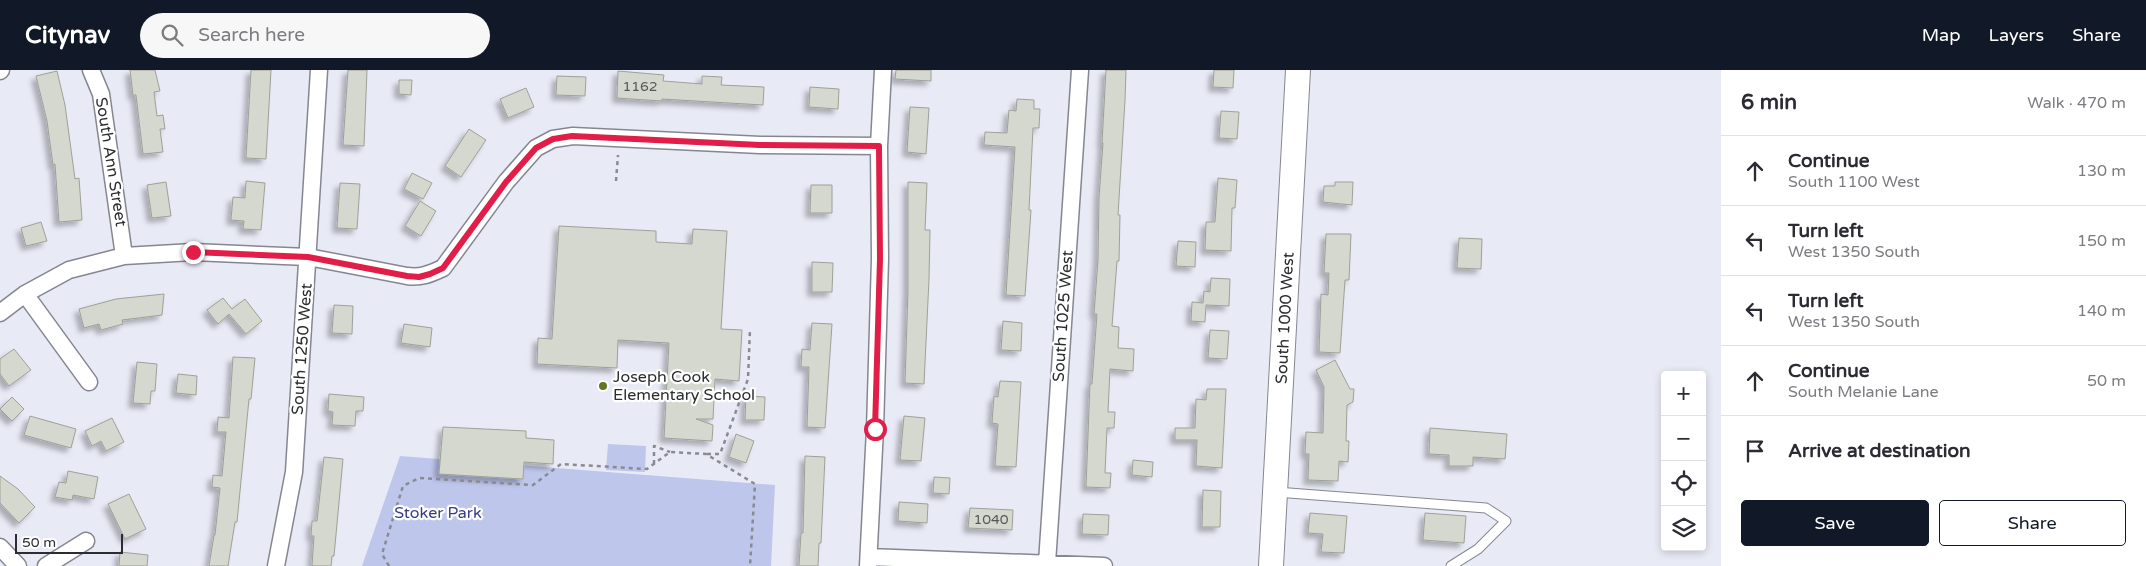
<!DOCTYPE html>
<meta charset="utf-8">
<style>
body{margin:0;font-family:"Varela Round",sans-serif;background:#f7f7f7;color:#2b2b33}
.controls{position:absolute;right:15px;bottom:15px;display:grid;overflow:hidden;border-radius:5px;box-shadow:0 2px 8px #0003}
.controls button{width:45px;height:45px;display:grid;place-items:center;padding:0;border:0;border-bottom:1px solid #e1e1e2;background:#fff;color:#2b2b33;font:25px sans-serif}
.scale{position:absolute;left:15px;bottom:12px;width:108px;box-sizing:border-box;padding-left:5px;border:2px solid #2c2d30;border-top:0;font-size:14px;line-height:18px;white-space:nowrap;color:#2c2d30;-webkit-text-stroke:4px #fff;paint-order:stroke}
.stop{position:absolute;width:15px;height:15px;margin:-11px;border:4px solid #e11d48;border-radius:50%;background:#fff}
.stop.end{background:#e11d48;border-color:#fff;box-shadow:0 1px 5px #0008}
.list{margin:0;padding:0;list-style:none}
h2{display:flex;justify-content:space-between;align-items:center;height:65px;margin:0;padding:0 20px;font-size:21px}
h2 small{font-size:16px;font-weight:400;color:#7c7c81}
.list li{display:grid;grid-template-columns:32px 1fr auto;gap:15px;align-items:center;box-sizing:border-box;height:70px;padding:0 20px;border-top:1px solid #e1e1e2}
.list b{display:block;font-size:19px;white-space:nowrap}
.list p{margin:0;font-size:16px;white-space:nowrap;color:#7c7c81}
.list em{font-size:16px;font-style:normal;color:#7c7c81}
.actions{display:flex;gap:10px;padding:15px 20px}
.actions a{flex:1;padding:11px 0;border:1px solid #111827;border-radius:5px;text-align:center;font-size:18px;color:#111827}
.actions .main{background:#111827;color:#fff}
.icon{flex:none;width:28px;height:28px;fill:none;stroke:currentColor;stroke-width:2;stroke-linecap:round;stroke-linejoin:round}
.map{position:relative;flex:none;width:1721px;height:496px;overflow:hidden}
header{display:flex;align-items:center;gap:30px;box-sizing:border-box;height:70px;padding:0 25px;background:#111827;color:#fff}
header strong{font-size:24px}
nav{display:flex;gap:28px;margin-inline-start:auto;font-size:18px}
.search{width:350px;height:45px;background:#f7f7f7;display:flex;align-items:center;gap:12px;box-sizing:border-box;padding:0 18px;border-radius:28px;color:#7c7c81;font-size:19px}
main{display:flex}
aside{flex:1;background:#fff}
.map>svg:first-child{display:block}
</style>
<header>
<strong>Citynav</strong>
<div class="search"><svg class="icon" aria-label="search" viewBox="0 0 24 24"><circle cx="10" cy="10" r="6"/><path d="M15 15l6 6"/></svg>Search here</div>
<nav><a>Map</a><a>Layers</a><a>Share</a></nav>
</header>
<main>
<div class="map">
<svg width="1721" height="496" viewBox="0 0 1721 496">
<defs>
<filter id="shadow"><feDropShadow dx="-4.5" dy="4.5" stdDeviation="2.5" flood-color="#0004"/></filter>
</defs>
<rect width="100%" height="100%" fill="#e8eaf5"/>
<path fill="#bec6ec" d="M608,374l38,2 -1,26 -39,-2z
M400,386l375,29 -4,81h-409z"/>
<path fill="#d5d8ce" stroke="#9ea197" filter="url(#shadow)" d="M130,0h25l5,21 -6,1 3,24 6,-1 2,14h-5l3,23 -20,2 -7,-59h-3z
M251,0h20l-5,89 -20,-1z
M348,0h19l-3,76 -21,-1z
M896,0h35v11l-36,-2z
M1106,0h20l-1,30 -7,115h2l-1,46h-2l-5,65 7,1 -1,21 16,1 -1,22 -23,-2 -2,43h7l-1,16h-7l-2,45h6l-1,15 -24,-1 4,-103h2l5,-70h-3l4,-54 1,-62 4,-55h-1z
M1214,0h20l-1,18 -20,-1z
M57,1l8,34 10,74 4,-1 3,42 -23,2 -4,-58 -2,1 -6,-44 -11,-45z
M618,1l46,4 -1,6 39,3v-8l20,1 -1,8 43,2 -1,18 -101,-6v2l-45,-3z
M557,6l29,1 -1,19 -29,-1z
M399,10h13l-1,15 -12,-1z
M810,17l29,2 -1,20 -29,-2z
M526,18l8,19 -26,11 -8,-19z
M1017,29l17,1v9h6l-1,19h-6l-4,82h2l-6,86 -19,-1 9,-148 -31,-2 1,-13 22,1 2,-23 7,1z
M910,37l19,1 -3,46 -19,-2z
M1221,41l18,1 -2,27 -18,-1z
M469,59l17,11 -25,37 -16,-11z
M412,103l20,10 -9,16 -19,-10z
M1218,108l19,2 -2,28h-3l-1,43 -26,-1 1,-28h9z
M246,111l19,2 -4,47 -18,-1 1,-8 -13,-1 2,-23 12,1z
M166,112l5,34 -19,2 -5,-33z
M908,112l19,1 -2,47h5l-1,49 -5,105 -19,-1 3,-92z
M1335,112h18l-1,23 -29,-3 1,-16h11z
M340,113l20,1 -3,45 -20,-1z
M811,115h21v28h-22z
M420,131l16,10 -15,25 -16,-10z
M41,152l6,19 -21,5 -5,-18z
M559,156l97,5v11l36,2 1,-15 34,2 -6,98 21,1 -3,51 -24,-2 -2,40h-17l17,6 -1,16 -48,-3 5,-95 -51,-3 -1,28 -80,-4 1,-26 14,1z
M1326,164h25l-2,46h-4l-5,73 -21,-1 2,-58 7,1 1,-22h-5z
M1459,168l23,1 -1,30 -24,-1z
M1178,171l18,1 -1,25 -19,-1z
M812,192l21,1 -1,29h-20z
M1211,208l19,1 -1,27 -23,-1 -1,17 -14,-1 1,-19 11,1 1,-12 6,1z
M164,224l-2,21 -40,5 1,4 -22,6 -2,-6 -15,4 -5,-19 37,-10z
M223,228l9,11 13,-10 17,22 -16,13 -17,-20 -11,10 -11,-14z
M334,235l19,1 -1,28 -20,-1z
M1003,251l19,2 -1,28 -20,-1z
M812,253l20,1 -7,104 -18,-1 2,-60h-8l1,-18 8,1z
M404,254l28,4 -2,19 -29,-4z
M1210,260l19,1 -2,28 -19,-1z
M14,279l17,21 -22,16 -9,-12v-15z
M233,287l22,1 -4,41h-2l-12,123h-2l-7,44h-19l5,-31h1l5,-47 -8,-1 1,-12 9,1 4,-44h-9l1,-15 11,1z
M1335,290l15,29h4l-1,13 -6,3 -1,36h3l-1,21 -9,-1 -1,20 -30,-1 1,-26h-4l1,-22 17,1 1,-46 -8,-17z
M137,292l20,2 -2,27h-4l-1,13 -17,-1z
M178,304l19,2 -1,19 -20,-2z
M1000,311l21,1 -5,85 -21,-1 3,-42 -6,-1 2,-27 4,1z
M1207,319h19l-4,79 -26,-2 1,-26h-22v-12h20l1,-29 10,1z
M329,324l35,3 -1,14h-7l-1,15 -23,-1 1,-13 -5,-1z
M746,326l19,1 -1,23h-19z
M12,327l12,12 -12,12 -12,-12z
M30,346l46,13 -5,19 -47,-13z
M904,346l21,2 -4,43 -21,-1z
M112,348l12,24 -18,9 -5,-10 -9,5 -7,-15z
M443,357l83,4v7l28,2 -1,24 -29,-2 -1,17 -84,-5z
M1430,358l77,6 -2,25 -32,-2v9h-24v-11l-20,-1z
M736,364l18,7 -8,22 -17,-6z
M805,386l20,1 -4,86h-2l-1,23h-19l2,-33h2z
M324,387l19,2 -9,97h-2l-1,10h-19l2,-30h-3l1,-15h5z
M1133,390l20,2 -1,15 -20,-2z
M68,401l30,6 -4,22 -21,-4 -1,5 -17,-3 4,-15 7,1z
M0,406l18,13 17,18 -16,16 -19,-20z
M934,407l16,1 -1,16 -16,-1z
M1203,420l18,1 -1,36h-18z
M129,424l17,35 -21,10 -17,-35z
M899,432l29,2 -1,19 -29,-2z
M970,438l43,2 -1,20 -44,-2z
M1310,443l37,3 -3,37 -23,-1 2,-18 -15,-1z
M1425,443l41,3 -2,27 -41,-3z
M1083,444l26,1 -1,20 -26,-1z
M120,482l28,3 -1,11h-28z"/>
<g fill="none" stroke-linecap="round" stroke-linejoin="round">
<g stroke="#858790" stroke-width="11">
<path id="lane" d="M1276,422l210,16 20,13 -28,28 -27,17"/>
</g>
<g stroke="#858790" stroke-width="19">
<path id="street" d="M91,0l10,24 23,162
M0,1l1,-1
M25,224l64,88
M0,243l25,-19 44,-24 55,-14 69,-4 115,5 99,19c14,2 23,-2 36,-8l63,-86 30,-34 17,-9 20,-3 187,9 119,1
M0,477l18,19
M869,487l235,9
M1047,493l33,-493
M46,496l40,-25
M276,496l18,-94 25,-402
M868,496l7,-137 5,-170 -1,-113 4,-76"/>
</g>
<g stroke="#858790" stroke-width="26">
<path id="secondary" d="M1271,496l27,-496"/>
</g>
<path stroke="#8a8b92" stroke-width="2.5" stroke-dasharray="4 4" stroke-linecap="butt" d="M616,111l2,-26
M707,384h13l28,-75 2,-50
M654,394v-18l16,6
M389,496l-7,-12 21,-68 16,-8 114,7 28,-21 86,5 23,-17 36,2 49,30 -5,82"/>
<use href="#lane" stroke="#fff" stroke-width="9"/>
<use href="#street" stroke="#fff" stroke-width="16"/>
<use href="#secondary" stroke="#fff" stroke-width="24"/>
</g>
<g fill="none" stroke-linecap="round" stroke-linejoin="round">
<path stroke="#e11d48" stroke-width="6" d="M193,182l115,5 99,19 12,1 11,-3 13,-6 63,-86 30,-34 17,-9 19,-3 188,9 119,1 1,113 -5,170"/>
</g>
<circle fill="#637523" stroke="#fff" stroke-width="2" cx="603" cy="316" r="5"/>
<g text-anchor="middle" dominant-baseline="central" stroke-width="4.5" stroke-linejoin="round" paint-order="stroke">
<g font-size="14" fill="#565858">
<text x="640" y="16">1162</text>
<text x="991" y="449">1040</text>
</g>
<g font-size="16" fill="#2c2d30" stroke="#fff">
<text transform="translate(111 92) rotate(81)">South Ann Street</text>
<text transform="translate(1063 246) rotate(-86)">South 1025 West</text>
<text transform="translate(1285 248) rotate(-87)">South 1000 West</text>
<text transform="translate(302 279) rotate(-86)">South 1250 West</text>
</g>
<g font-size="16" fill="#2c2d30" stroke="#fff" text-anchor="start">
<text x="613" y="307">Joseph Cook<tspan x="613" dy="18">Elementary School</tspan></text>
</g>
<g font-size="16" fill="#373e86" stroke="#fff">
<text x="438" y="443">Stoker Park</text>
</g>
</g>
</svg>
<div class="controls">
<button>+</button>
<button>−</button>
<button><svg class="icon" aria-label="locate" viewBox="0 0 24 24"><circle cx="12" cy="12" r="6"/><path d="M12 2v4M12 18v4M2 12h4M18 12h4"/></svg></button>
<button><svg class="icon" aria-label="layers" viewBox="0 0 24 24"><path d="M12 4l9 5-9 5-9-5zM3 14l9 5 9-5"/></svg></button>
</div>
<div class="scale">50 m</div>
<div class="stop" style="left:875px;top:359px"></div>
<div class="stop end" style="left:193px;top:182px"></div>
</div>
<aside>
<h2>6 min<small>Walk · 470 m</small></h2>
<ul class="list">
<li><svg class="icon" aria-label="ahead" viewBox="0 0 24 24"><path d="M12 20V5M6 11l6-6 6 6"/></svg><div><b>Continue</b><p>South 1100 West</p></div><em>130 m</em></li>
<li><svg class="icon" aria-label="left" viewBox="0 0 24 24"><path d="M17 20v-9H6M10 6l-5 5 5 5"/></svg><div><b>Turn left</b><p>West 1350 South</p></div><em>150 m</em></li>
<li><svg class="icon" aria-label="left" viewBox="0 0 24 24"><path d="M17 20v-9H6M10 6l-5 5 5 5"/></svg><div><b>Turn left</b><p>West 1350 South</p></div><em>140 m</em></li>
<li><svg class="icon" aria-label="ahead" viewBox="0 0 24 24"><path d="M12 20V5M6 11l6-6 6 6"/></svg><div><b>Continue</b><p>South Melanie Lane</p></div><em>50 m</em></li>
<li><svg class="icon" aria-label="arrive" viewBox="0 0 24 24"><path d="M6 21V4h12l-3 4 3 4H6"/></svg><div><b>Arrive at destination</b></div></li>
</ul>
<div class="actions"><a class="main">Save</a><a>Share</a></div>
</aside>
</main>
